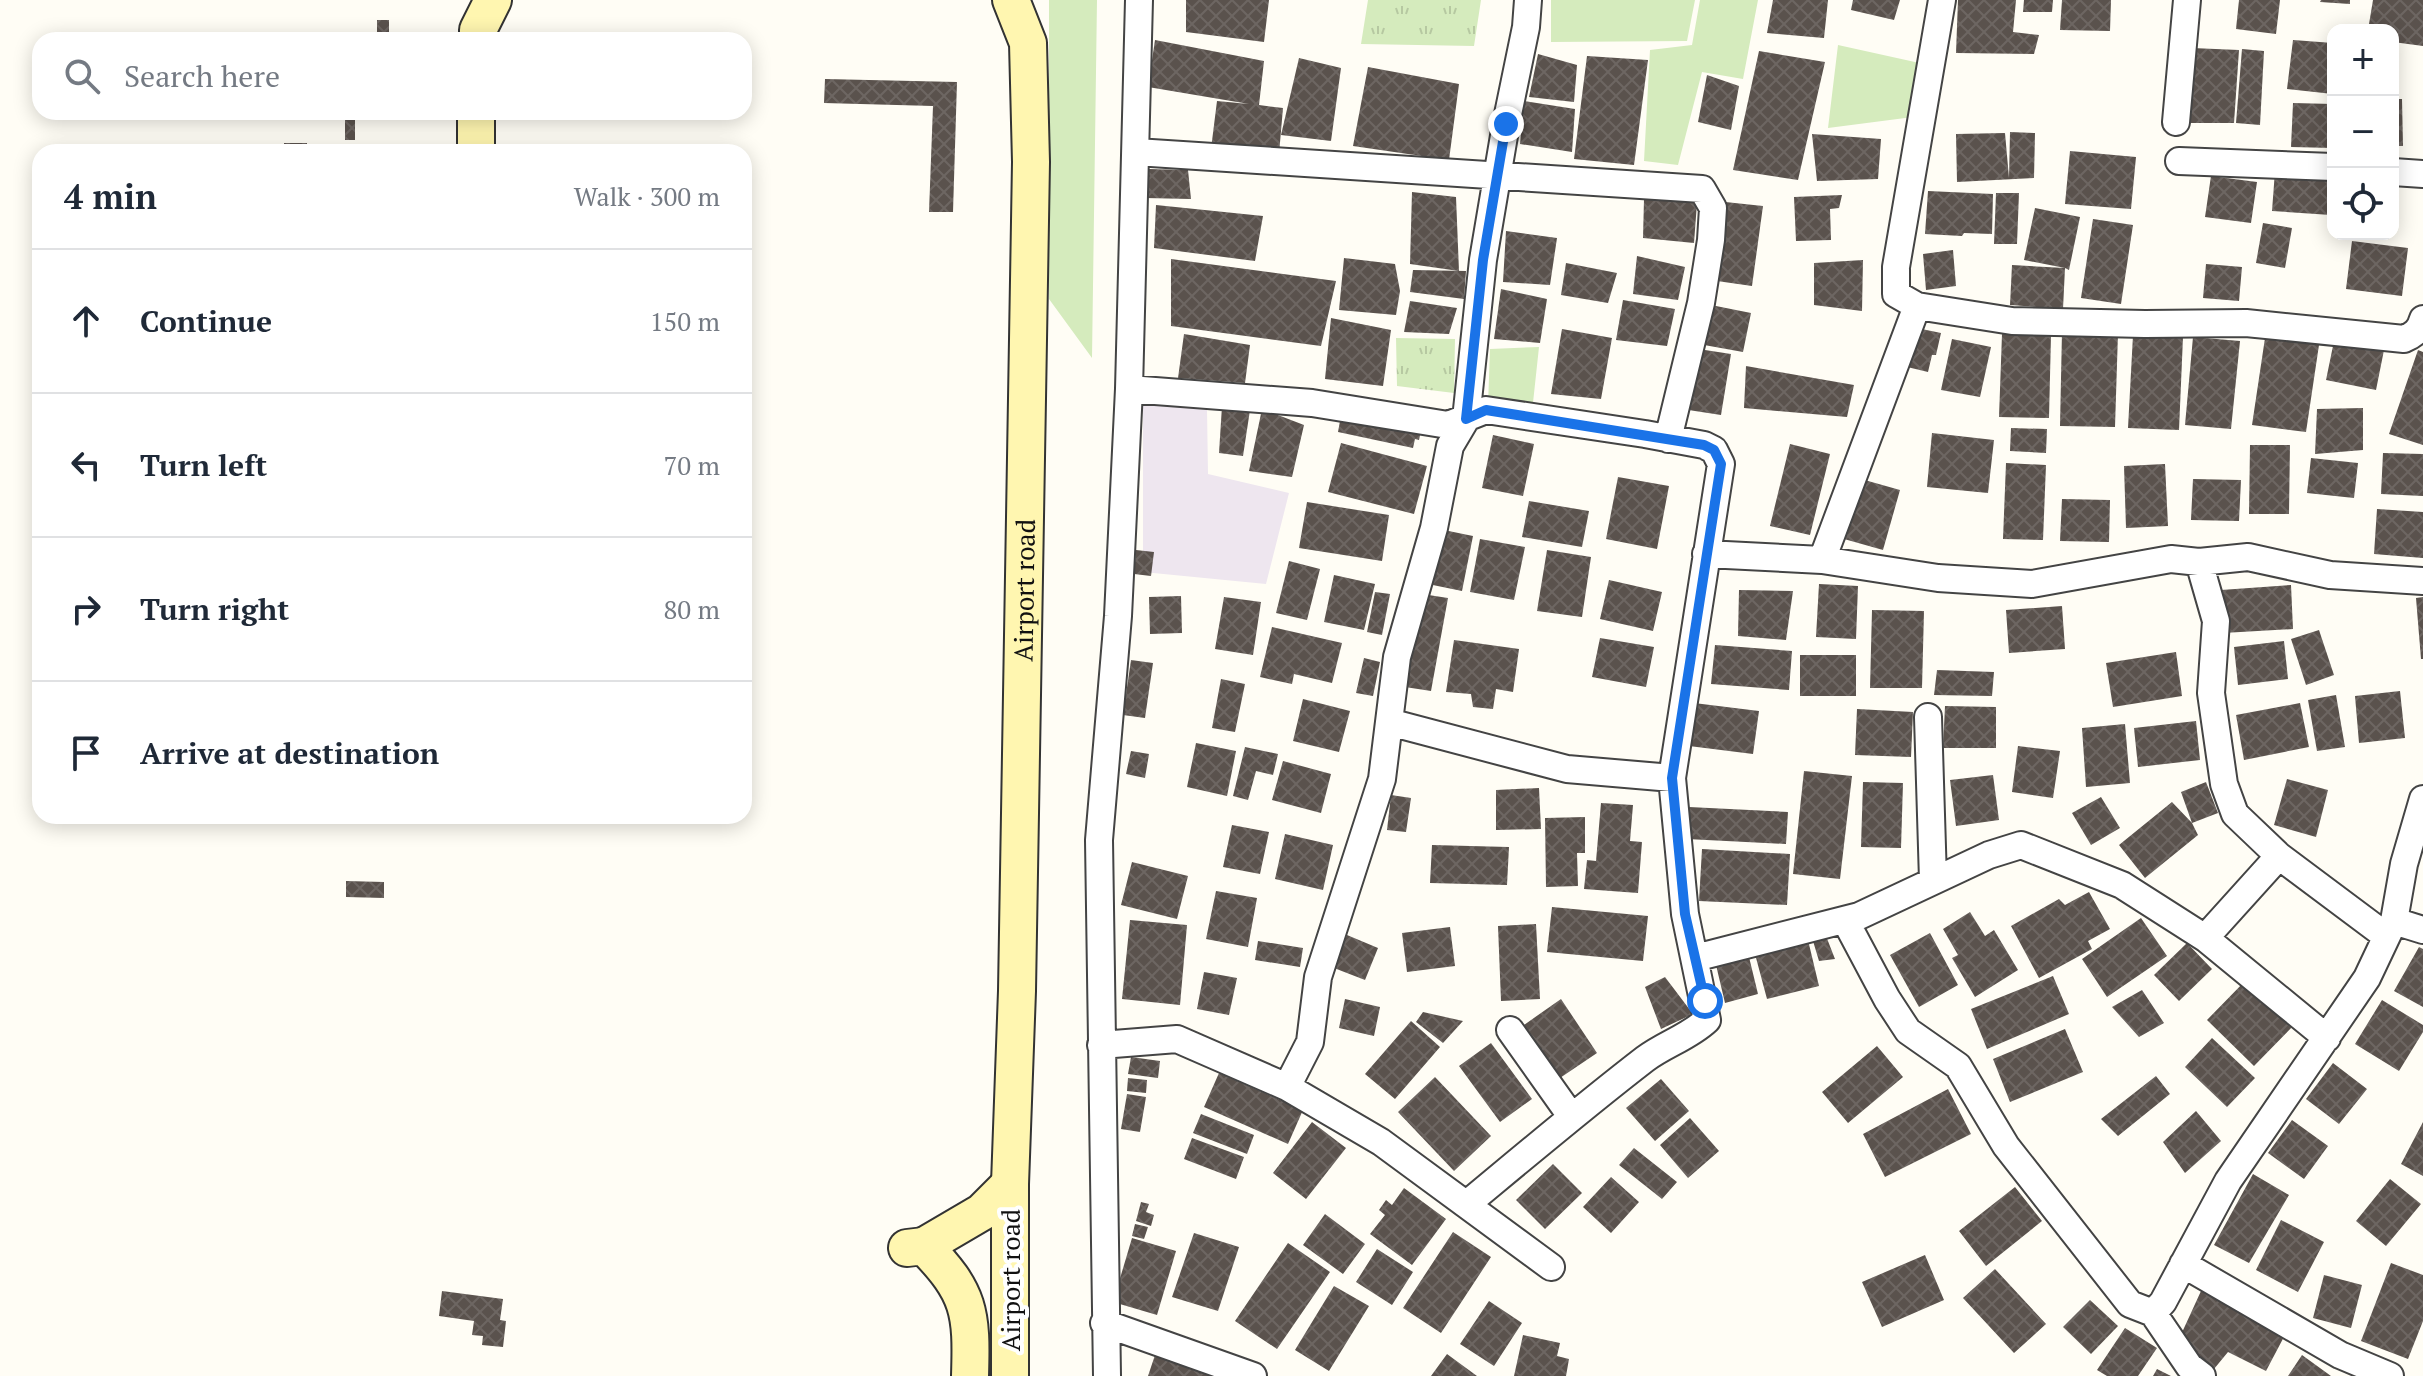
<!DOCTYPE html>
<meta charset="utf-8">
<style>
body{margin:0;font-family:"PT Serif",serif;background:#f2f2f3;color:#1f2937}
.controls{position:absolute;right:24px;top:24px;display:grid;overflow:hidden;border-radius:16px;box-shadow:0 4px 20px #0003}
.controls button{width:72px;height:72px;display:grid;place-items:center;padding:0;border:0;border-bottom:2px solid #e0e1e3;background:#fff;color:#1f2937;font:40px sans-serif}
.stop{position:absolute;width:24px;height:24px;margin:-18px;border:6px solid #1a73e8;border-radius:50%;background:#fff}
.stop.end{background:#1a73e8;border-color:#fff;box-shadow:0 2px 8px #0008}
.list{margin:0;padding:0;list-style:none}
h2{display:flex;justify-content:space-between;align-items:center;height:104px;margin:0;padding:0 32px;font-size:34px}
h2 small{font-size:26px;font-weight:400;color:#747a83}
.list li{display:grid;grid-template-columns:52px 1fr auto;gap:24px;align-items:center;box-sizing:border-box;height:144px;padding:0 32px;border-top:2px solid #e0e1e3}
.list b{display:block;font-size:30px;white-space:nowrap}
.list em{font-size:26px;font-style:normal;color:#747a83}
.icon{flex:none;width:44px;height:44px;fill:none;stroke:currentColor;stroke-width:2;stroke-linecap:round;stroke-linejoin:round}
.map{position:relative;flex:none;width:2423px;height:1376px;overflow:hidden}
.search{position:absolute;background:#fff;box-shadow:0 4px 20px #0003;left:32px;top:32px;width:720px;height:88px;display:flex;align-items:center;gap:20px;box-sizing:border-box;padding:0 28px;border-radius:24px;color:#747a83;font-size:30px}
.panel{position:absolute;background:#fff;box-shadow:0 4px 20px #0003;left:32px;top:144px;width:720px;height:680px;border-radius:24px}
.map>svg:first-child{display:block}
</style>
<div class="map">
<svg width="2423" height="1376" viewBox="0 0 2423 1376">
<defs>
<pattern id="park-tufts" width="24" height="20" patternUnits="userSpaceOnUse" patternTransform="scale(2)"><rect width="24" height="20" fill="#d5ebbd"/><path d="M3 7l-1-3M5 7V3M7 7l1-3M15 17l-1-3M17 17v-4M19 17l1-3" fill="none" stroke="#b6c8a1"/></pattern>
<pattern id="building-cross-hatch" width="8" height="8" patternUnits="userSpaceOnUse" patternTransform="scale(2)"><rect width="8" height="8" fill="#5a524d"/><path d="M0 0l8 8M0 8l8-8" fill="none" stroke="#6d6662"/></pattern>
</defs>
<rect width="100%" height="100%" fill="#fffdf5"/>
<path fill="#eee6ef" d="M1143,402l64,7 1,65 81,19 -23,91 -123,-12z"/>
<path fill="#d5ebbd" d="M1049,0h48l-5,358 -43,-59z
M1551,0h144l-8,41 -136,1z
M1700,0h58l-15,79 -41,-7 -24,93 -34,-4 6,-111 42,-5z
M1838,45l86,19 -11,53 -85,11z
M1539,347l-7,65 -44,-6 2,-57z"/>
<path fill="url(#park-tufts)" d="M1368,0h113l-7,46 -113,-2z
M1396,338l59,1 -1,54 -57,-7z"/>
<path fill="url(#building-cross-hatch)" d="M1186,0h83l-5,42 -78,-10z
M1773,0h55l-4,38 -57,-5z
M1853,0h47l-6,20 -43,-10z
M1958,0h58l-3,32 26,3 -5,19 -78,-1z
M2024,0h29l-1,12h-29z
M2062,0h49l-1,31 -50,-1z
M2239,0h41l-4,34 -40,-5z
M2321,0h29v4l-30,-2z
M2373,0h50v46l-30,-4v-12h-25z
M377,20h12v20h-12z
M343,34l23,1v5h-23z
M1155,40l109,21 -5,44 24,3 -4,46 -68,-5 6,-48 32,3 -101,-17z
M2293,40l40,3v51l-46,-5z
M2192,48l47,2 -5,73h-46z
M2242,49l22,2 -4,74 -24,-2z
M1759,51l66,11 -27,118 -65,-10z
M1538,54l39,11 -3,37 -45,-5z
M1587,56l61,4 -14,105 -60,-6z
M1299,58l42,10 -10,73 -50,-6z
M1368,67l91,17 -10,76 -96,-14z
M1707,75l32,11 -8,44 -33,-8z
M825,79l132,3 -4,130h-24l4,-106 -109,-3z
M2393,99h9l1,47h-10z
M1524,101l51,8 -3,43 -52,-8z
M2293,103l40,1v44l-42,-1z
M345,117h10v23h-10z
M2010,132l25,1 -1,45 -77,4 -1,-48 49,-1 4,45z
M1812,134l69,5 -3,40 -61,2z
M284,143h23v9h-23z
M2070,151l66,6 -5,52 -66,-5z
M1149,169l39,1 3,29 -46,-1z
M2275,171l58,4 -2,40 -59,-4z
M2211,176l46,6 -6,41 -46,-6z
M1928,191l65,3 -1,40 -28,-1 -2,3 -37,-2z
M1412,192l44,5 3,74 -49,-7z
M1996,193h23l-2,51h-23z
M1842,195l-3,13 -9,1 1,31 -35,1 -2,-44z
M1644,199l53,4 -3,40 -51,-5z
M1716,201l47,5 -11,80 -42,-6z
M1156,205l107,11 -8,45 -101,-13z
M2035,208l45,9 -11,53 -4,-2 -2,41 -53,-4 2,-40 53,3 -41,-8z
M2093,219l40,6 -12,79 -40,-6z
M2263,223l29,5 -7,40 -29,-5z
M1506,231l51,7 -7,47 -47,-3z
M2352,241l56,7 -6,48 -56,-7z
M1953,250l3,36 -30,4 -3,-36z
M1637,256l48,11 -7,33 -45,-6z
M1344,258l51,6 5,27 -4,24 -57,-5z
M1171,259l165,22 -15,65 -150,-20z
M1863,260l-1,51 -48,-6v-42z
M1566,263l51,10 -9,30 -47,-8z
M2206,264l36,3 -3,34 -36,-3z
M1413,270l53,1 -2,28 -54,-7z
M1501,289l46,10 -7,44 -46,-4z
M1623,300l52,9 -8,37 -51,-6z
M1410,301l47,7 -8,26 -45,-2z
M1701,303l50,10 -8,39 -50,-9z
M1331,318l60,12 -8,56 -58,-7z
M1912,327l29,6 -5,22h-4l-4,17 -25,-6z
M1562,329l50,9 -11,61 -50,-5z
M2062,331l56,2 -3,94 -55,-1z
M1184,334l66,11 -5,38 -67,-5z
M2002,334l49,1 -2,83 -50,-1z
M2133,335l50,2 -4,93 -51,-2z
M2193,337l47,4 -9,88 -46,-4z
M2265,338l54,7 -13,87 -54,-7z
M1952,339l39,8 -11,50 -39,-7z
M2334,341l50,9 -8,40 -50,-10z
M1692,348l39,6 -10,61 -39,-6z
M2418,350l5,2v93l-34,-11z
M1746,366l108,19 -7,32 -103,-9z
M1222,406l28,4 -7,46 -24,-3z
M2363,408v42l-48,4 2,-45z
M1262,409l42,16 -12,52 -43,-6z
M1342,410l79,21 -2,9 -4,-1 -2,9 -75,-16z
M2011,428l36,1 -1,24 -36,-2z
M1932,433l62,7 -6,53 -61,-6z
M1493,435l41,9 -11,52 -41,-8z
M1341,443l86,23 -13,48 -86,-22z
M1790,444l40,10 -20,81 -40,-9z
M2250,445h40l-1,69h-40z
M2383,453l40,1v42l-42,-2z
M2311,458l47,5 -4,35 -47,-5z
M2006,463l40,2 -3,75 -40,-1z
M2165,464l3,62 -42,2 -2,-62z
M1618,477l51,9 -12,63 -51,-10z
M1854,477l46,13 -17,60 -46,-13z
M2193,479l48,1 -2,41 -48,-1z
M2062,499l48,1 -1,42 -49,-1z
M1529,501l60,10 -7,36 -60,-10z
M1307,502l82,13 -7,46 -83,-13z
M2377,509l46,3v46l-49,-4z
M1434,528l39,8 -11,55 -39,-8z
M1480,539l45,8 -11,53 -44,-8z
M1136,550l18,2 -3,24 -17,-2z
M1547,550l44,7 -9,60 -45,-6z
M1289,561l31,8 -13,51 -31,-7z
M1334,575l41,9 -11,46 -40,-8z
M1609,580l53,12 -9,39 -53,-12z
M1819,584l39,2 -2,53 -40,-2z
M2291,585l2,44 -70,4 -2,-43z
M1739,590l54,1 -7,49 -48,-4z
M1375,592l15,2 -8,41 -15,-3z
M1422,594l26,4 -17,93 -26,-4z
M1181,596l1,37 -32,1 -1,-37z
M1224,597l37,5 -8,53 -38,-6z
M2423,597v62h-2l-5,-61z
M2062,606l3,43 -56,4 -3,-43z
M1872,610l52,1 -2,77h-52z
M1272,627l70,16 -10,40 -38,-9 -2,10 -32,-7z
M2319,630l15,45 -28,10 -15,-46z
M1600,638l54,9 -8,40 -54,-10z
M1454,640l65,9 -6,43 -17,-3 -3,20 -20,-2 -2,-13 -25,-2z
M2284,641l4,38 -50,6 -4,-38z
M1715,645l77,6 -3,39 -78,-6z
M2176,652l6,44 -69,11 -7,-44z
M1800,655h56v41h-56z
M1364,658l16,4 -7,34 -17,-3z
M1131,660l22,3 -8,55 -22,-3z
M1937,670l57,2 -2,24 -58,-1z
M1221,679l24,5 -10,48 -23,-4z
M2400,691l5,47 -46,5 -4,-47z
M2336,695l9,52 -28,4 -9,-51z
M1303,699l47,12 -11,41 -46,-11z
M1694,703l65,8 -6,43 -64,-8z
M2300,703l9,44 -65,13 -8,-45z
M1945,706l51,1v41h-53z
M1857,709l56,3 -2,45 -56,-2z
M2196,721l4,39 -62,7 -4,-39z
M2125,724l5,59 -44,4 -4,-59z
M1196,743l40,8 -9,45 -40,-9z
M2018,746l42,5 -7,47 -41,-6z
M1245,747l33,7 -5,21 -17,-4 -8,29 -15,-4z
M1131,751l18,3 -4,24 -19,-4z
M1283,761l48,13 -10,39 -49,-13z
M1804,771l48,5 -12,103 -47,-5z
M1993,775l6,45 -43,6 -6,-46z
M2287,779l41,11 -12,47 -42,-12z
M1863,782l40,1 -2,65 -40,-1z
M2206,782l12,31 -26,10 -11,-31z
M1539,788l2,41 -45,1v-40z
M1391,795l20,3 -5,34 -19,-2z
M2101,797l19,31 -29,17 -19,-32z
M2172,802l20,21 6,12 -53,43 -26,-33z
M1601,803l32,2 -3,36 12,1 -4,51 -54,-4 3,-29 9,1z
M1689,807l99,5 -2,32 -99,-5z
M1585,817v36h-8l1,33 -32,1 -1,-69z
M1232,825l37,7 -9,42 -37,-7z
M1285,834l48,11 -10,45 -48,-11z
M1432,845l77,2 -2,38 -77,-2z
M1702,849l88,5 -3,51 -88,-4z
M1132,862l56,14 -11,43 -56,-14z
M346,881l38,1v16l-38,-1z
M1216,891l41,7 -9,49 -42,-8z
M2089,892l21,37 -22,12 4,8 -53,29 -28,-52 48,-27 6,6z
M1552,907l96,9 -5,45 -96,-9z
M1970,912l15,24 9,-6 24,40 -43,27 -23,-39 6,-3 -15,-26z
M2141,918l26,38 -60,41 -25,-38z
M1130,920l57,5 -7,80 -58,-6z
M1536,924l4,75 -39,2 -3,-75z
M1450,927l5,39 -48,6 -5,-39z
M1930,933l28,52 -39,22 -29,-52z
M1347,935l31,13 -13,32 -31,-12z
M1826,936l9,23 -16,2 -6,-20z
M1808,940l11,46 -52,13 -12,-45z
M1258,941l45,7 -3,19 -45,-7z
M2187,943l25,26 -33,32 -25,-26z
M2419,947l4,2v58l-29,-16z
M1749,957l9,37 -33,9 -9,-38z
M1204,972l33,6 -8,37 -32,-6z
M2053,976l16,38 -82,35 -16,-40z
M1665,977l28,37 -32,15 -16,-42z
M2246,980l47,46 -39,40 -47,-46z
M2142,990l22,33 -25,14 -27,-30z
M1345,999l35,8 -6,29 -35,-8z
M1561,999l36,54 -40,27 -36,-53z
M2382,1000l41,25v7l-24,39 -44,-27z
M1423,1012l40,9 -20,22 -27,-21z
M1411,1021l29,26 -45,52 -30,-25z
M2065,1029l18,43 -73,30 -17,-43z
M2212,1038l43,40 -28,29 -42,-40z
M1491,1043l41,56 -32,23 -41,-56z
M1877,1046l26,31 -55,46 -26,-31z
M1131,1057l29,4 -2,17 -30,-4z
M2333,1063l34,26 -28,35 -33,-25z
M1219,1073l84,37 -15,34 -84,-37z
M2156,1076l14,18 -52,42 -17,-17z
M1435,1077l56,59 -37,35 -56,-59z
M1128,1078l19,2 -1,13 -19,-2z
M1661,1079l28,32 -34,30 -29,-33z
M1948,1089l23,45 -86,43 -22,-43z
M1127,1094l19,3 -6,35 -19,-3z
M2196,1111l25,30 -36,32 -22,-31z
M1201,1114l53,21 -7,19 -54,-21z
M1690,1118l29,33 -31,27 -28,-33z
M2292,1120l36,26 -24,33 -36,-26z
M1312,1122l34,26 -40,51 -33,-26z
M2423,1122v54l-22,-12z
M1192,1138l52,19 -8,22 -52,-20z
M1634,1148l43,34 -15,17 -43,-34z
M1553,1164l29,29 -37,36 -29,-29z
M2253,1174l36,21 -40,68 -35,-18z
M1611,1177l28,25 -28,31 -28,-26z
M2390,1179l31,25 -35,42 -30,-25z
M2015,1187l27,34 -56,45 -27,-35z
M1404,1188l42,31 -34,46 -42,-31 15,-19 -6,-5 7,-10 6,5z
M1141,1202l8,2 -3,8 8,3 -3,11 -15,-5z
M1325,1214l40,30 -22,30 -40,-29z
M2281,1220l43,22 -26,50 -42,-22z
M1135,1224l13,3 -4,12 -12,-3z
M1453,1232l38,25 -50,76 -38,-25z
M1194,1233l45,14 -21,64 -46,-14z
M1132,1238l44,13 -19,64 -44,-13z
M1288,1243l42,29 -53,77 -42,-28z
M1377,1249l36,23 -21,33 -36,-23z
M1925,1255l19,45 -62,27 -20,-45z
M2391,1263l32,12v46l-15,38 -47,-18z
M1995,1269l51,55 -32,29 -51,-55z
M2324,1275l38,10 -11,43 -38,-10z
M1334,1286l35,20 -40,65 -34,-21z
M442,1291l61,8 -3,21 6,1 -3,26 -21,-2 1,-9 -11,-1 2,-14 -35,-5z
M2201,1291l85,42 -20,38 -38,-19 -14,17 -35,-30z
M2090,1300l28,26 -27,28 -28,-27z
M1489,1301l33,22 -28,43 -34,-22z
M2125,1328l32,20 -19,28h-31l-10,-6z
M1523,1335l37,8 -3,13 12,3 -3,17h-52z
M1447,1354l30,22h-46z
M1155,1355l62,21h-69z
M2302,1355l29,21h-43z
M2157,1369l14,7h-18z"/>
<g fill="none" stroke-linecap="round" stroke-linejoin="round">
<g stroke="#444" stroke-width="30">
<path id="minor" d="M1942,0l-46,267v27l21,12 95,15 133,3 101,-1 158,16c10,-4 16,-9 19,-20
M2176,122l11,-122
M1136,152l566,37 11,19 -2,32 -10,63 -33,136
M2179,161l154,6
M2393,172l30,2
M1129,389l183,14 136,22 38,-15 159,24 59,11 10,5 7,14 -49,314 13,136 22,106c-18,17 -42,24 -62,39 -61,47 -119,96 -178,145
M1706,554l116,6 116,18 94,6 139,-25 28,3 49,-5 82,18 93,6
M1822,560l95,-254
M2199,562l17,59 -5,72 13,91 11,30 44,42 107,80
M1928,717l5,163
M1389,722l178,47 105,9
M1845,920l42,79 21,32 50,35 48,80 124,158 23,9 36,53 13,10
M2394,921l29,9
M2205,938l74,-82
M1695,958l164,-42 130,-61 32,-10 101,40 83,53 122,100
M1510,1030l61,86
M1101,1045l76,-6 110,48 94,55 170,125
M1287,1087l23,-45 8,-65 64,-198 15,-122 37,-129 16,-82 16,-27 17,-159 23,-136 20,-97 2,-27
M2183,1264l157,91 50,21
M2153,1313l10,-11 65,-121 139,-203 27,-57 10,-57 19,-65
M1104,1323l149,53
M1107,1376l-8,-536 19,-224 11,-227 10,-389"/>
</g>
<g stroke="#333" stroke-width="40">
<g id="secondary">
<path d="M478,40v-10l15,-30"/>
<path d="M476,152v-40"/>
<path d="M924,1246l58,-34 28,-28"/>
<path d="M907,1248l17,-2c46,47 48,66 46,130"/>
<path id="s1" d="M1010,1376v-192l7,-193 14,-829 -3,-119 -17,-43"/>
</g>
</g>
<use href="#minor" stroke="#fff" stroke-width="26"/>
<use href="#secondary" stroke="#fff6b0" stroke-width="36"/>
</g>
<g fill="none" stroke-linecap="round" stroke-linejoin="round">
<path stroke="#1a73e8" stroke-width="10" d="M1506,124l-23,136 -17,159 20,-9 218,35 10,5 7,14 -49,314 13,136 20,87"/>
</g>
<g text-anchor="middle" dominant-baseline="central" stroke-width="8" stroke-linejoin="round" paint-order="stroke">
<g font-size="26" fill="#111" stroke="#fff">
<text stroke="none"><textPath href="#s1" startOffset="786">Airport road</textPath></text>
<text transform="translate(1010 1280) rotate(-90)">Airport road</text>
</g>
</g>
</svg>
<div class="controls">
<button>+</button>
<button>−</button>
<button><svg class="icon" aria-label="locate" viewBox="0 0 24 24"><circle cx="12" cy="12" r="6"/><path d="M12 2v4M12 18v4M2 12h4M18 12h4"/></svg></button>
</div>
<div class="stop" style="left:1705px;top:1001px"></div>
<div class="stop end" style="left:1506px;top:124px"></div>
<div class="search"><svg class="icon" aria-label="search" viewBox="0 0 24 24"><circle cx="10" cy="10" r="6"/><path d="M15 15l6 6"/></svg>Search here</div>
<section class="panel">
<h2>4 min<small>Walk · 300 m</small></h2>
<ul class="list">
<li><svg class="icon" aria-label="ahead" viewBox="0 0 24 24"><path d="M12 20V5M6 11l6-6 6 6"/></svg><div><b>Continue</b></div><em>150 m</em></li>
<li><svg class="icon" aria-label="left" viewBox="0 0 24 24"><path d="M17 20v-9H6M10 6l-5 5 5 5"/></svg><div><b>Turn left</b></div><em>70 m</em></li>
<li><svg class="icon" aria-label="right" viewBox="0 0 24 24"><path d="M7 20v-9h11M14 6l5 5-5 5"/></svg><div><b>Turn right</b></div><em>80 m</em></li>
<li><svg class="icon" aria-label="arrive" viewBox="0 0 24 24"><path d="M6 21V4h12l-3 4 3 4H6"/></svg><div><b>Arrive at destination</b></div></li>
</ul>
</section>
</div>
